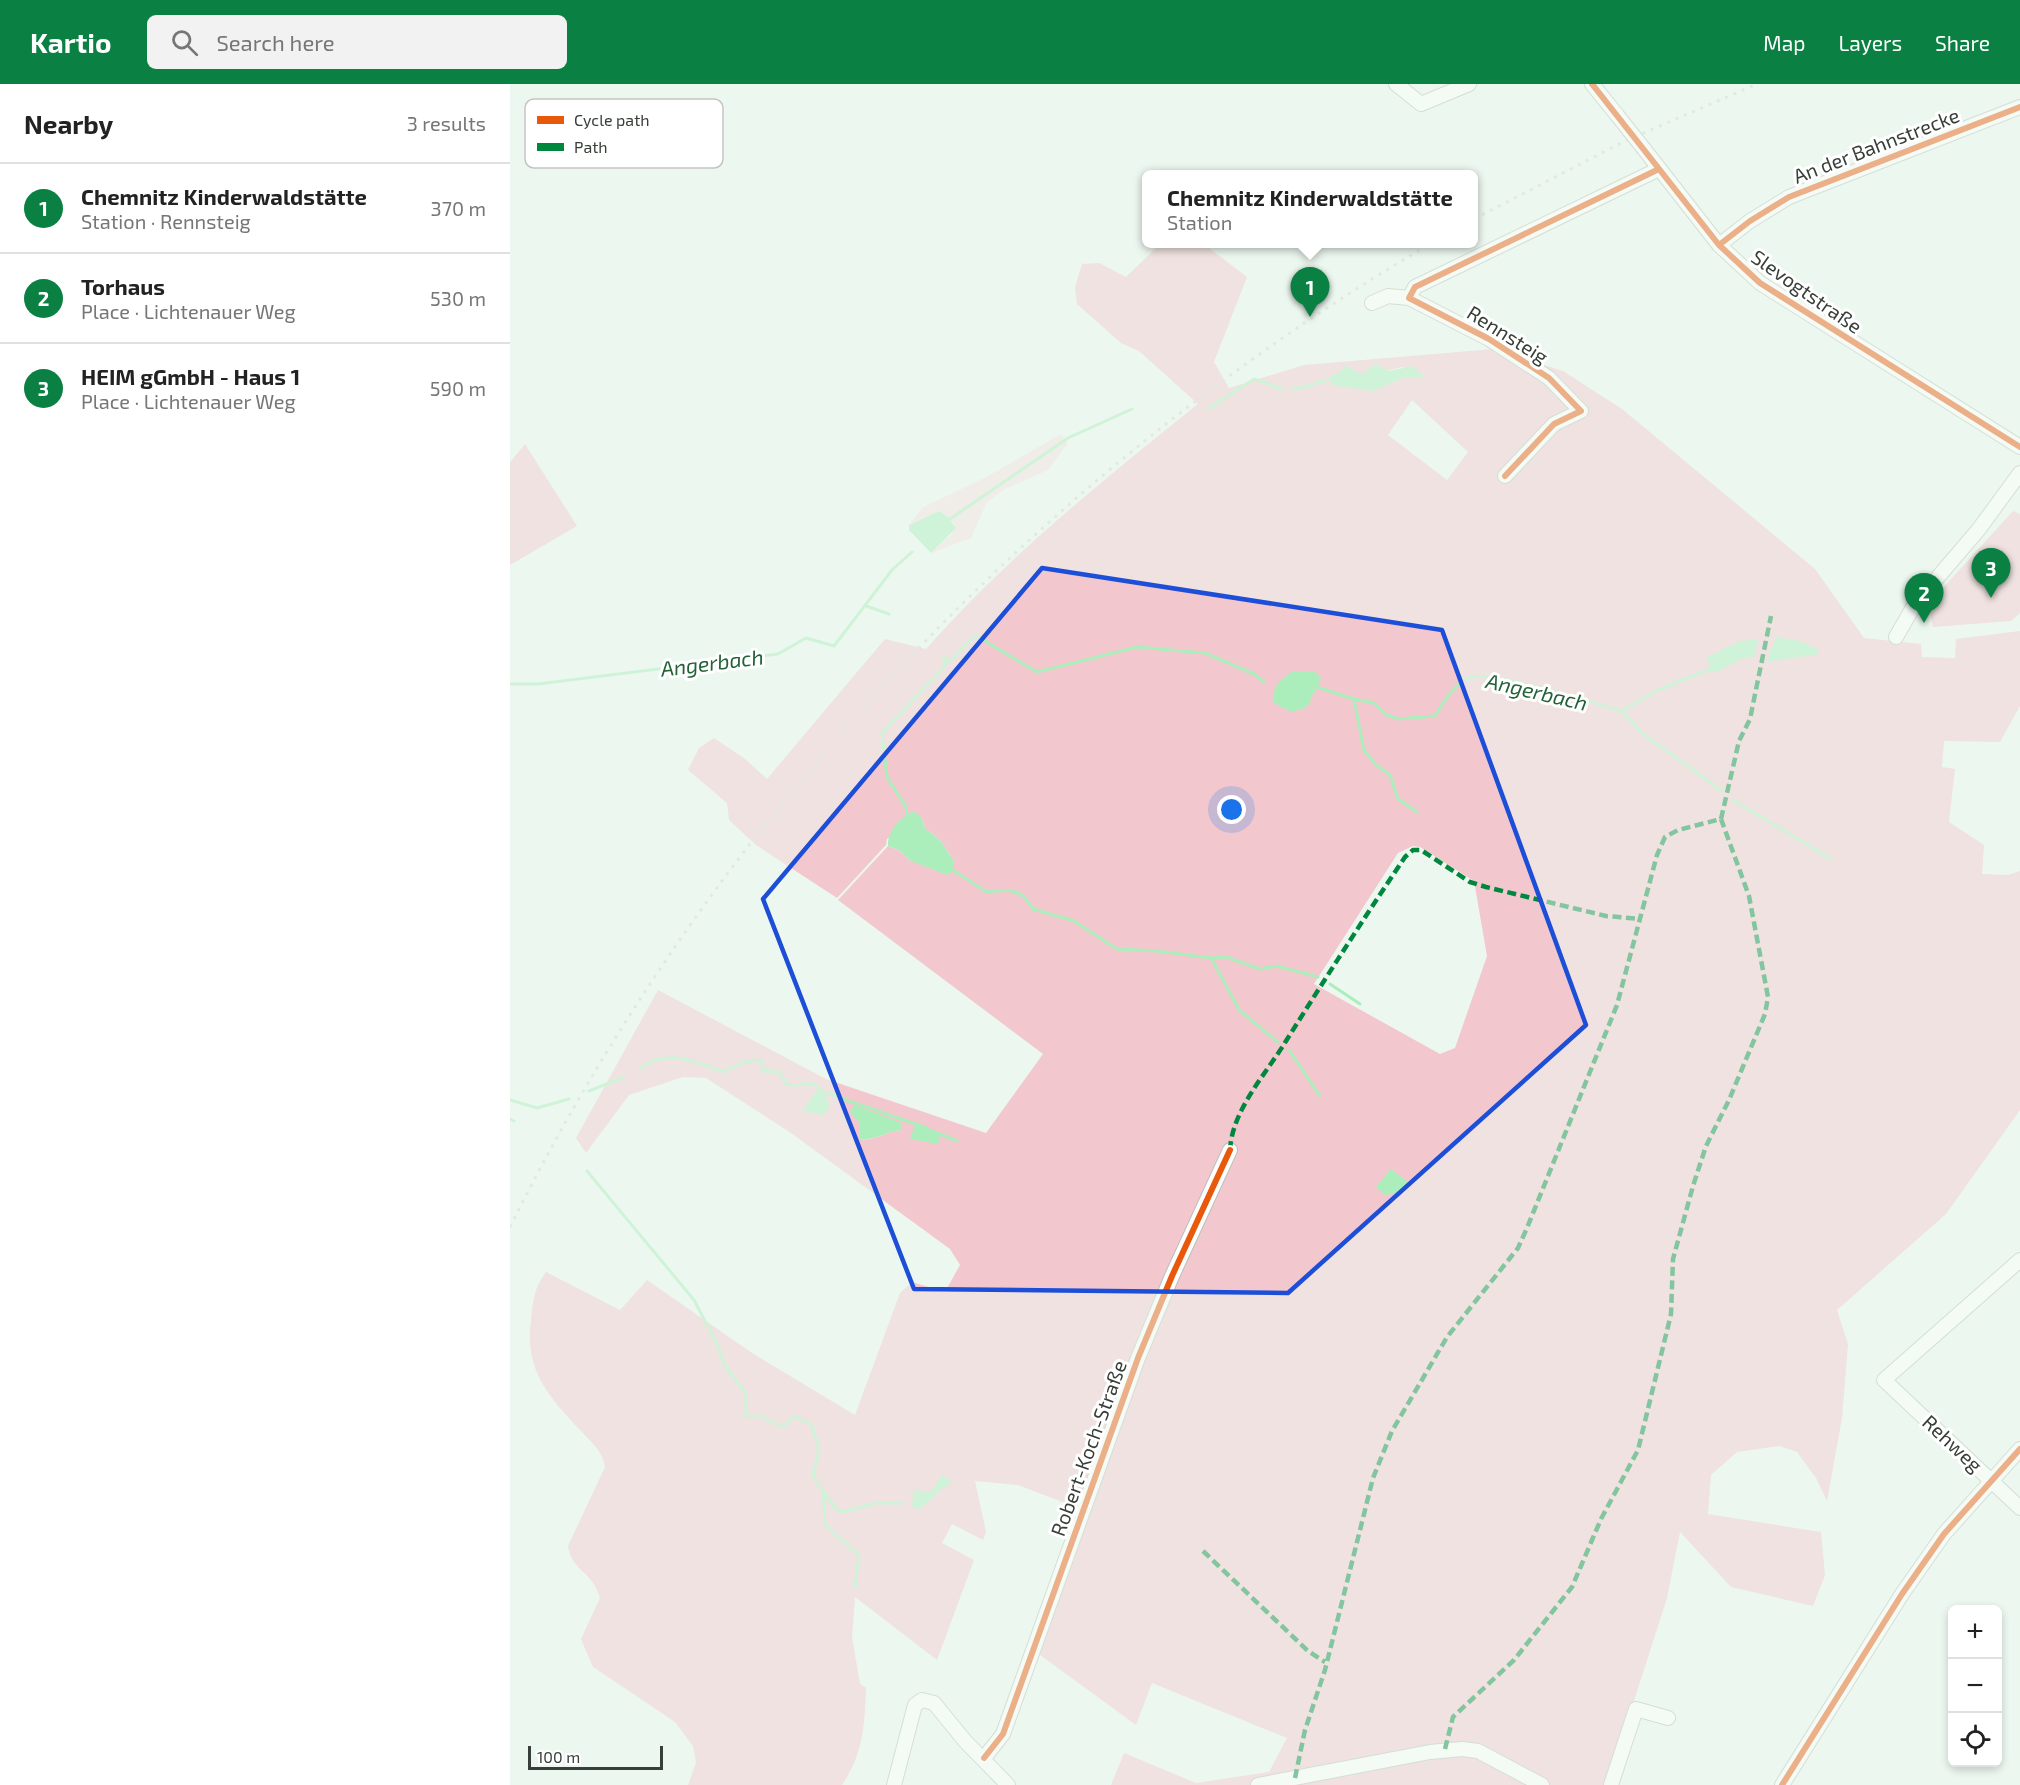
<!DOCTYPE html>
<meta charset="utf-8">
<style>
body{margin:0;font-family:"Exo 2",sans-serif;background:#f2f2f2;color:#222}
.controls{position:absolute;right:18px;bottom:18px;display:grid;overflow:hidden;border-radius:9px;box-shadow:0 3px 9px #0003}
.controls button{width:54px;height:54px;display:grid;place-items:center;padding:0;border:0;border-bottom:2px solid #e0e0e0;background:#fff;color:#222;font:30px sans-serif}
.scale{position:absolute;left:18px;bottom:15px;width:135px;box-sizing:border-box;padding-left:6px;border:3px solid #373f38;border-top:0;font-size:16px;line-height:21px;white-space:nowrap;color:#373f38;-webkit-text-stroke:4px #fff;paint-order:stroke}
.you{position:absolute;left:722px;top:726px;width:21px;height:21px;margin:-15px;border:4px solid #fff;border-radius:50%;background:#1a73e8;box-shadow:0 0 0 9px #1a73e833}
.badge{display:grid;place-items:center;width:39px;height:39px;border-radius:50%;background:#0b8043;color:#fff;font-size:20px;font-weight:700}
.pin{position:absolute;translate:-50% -50px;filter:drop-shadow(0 2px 3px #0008)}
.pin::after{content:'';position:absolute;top:32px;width:21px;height:18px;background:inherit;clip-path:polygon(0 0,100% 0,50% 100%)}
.popup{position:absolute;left:632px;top:86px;width:336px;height:78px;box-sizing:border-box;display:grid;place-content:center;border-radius:9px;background:#fff;filter:drop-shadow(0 2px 4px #0005);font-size:20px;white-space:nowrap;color:#767676}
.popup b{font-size:22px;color:#222}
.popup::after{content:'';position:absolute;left:50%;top:100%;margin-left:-12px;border:12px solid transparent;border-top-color:#fff}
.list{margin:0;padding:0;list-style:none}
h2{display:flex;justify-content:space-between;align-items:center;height:78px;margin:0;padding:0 24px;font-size:26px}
h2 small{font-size:20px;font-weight:400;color:#767676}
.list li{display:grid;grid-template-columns:39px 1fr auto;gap:18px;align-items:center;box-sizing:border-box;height:90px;padding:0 24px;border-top:2px solid #e0e0e0}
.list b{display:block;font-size:22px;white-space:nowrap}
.list p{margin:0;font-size:20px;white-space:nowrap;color:#767676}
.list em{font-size:20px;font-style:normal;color:#767676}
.icon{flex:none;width:33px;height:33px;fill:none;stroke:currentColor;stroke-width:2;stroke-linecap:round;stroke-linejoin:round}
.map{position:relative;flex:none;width:1510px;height:1701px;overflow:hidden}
header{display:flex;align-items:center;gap:36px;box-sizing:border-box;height:84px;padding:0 30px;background:#0b8043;color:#fff}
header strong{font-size:28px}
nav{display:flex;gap:33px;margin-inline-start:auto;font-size:21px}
.search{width:420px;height:54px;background:#f2f2f2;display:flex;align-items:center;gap:15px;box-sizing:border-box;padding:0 21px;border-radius:9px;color:#767676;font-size:22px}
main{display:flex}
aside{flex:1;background:#fff}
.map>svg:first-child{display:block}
</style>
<header>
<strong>Kartio</strong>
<div class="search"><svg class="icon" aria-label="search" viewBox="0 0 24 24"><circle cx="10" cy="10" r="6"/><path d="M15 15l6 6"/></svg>Search here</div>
<nav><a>Map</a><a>Layers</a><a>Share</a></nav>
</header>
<main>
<aside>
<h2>Nearby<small>3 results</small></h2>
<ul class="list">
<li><span class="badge">1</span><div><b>Chemnitz Kinderwaldstätte</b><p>Station · Rennsteig</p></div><em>370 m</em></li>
<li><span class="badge">2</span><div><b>Torhaus</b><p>Place · Lichtenauer Weg</p></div><em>530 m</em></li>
<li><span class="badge">3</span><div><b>HEIM gGmbH - Haus 1</b><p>Place · Lichtenauer Weg</p></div><em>590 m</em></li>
</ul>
</aside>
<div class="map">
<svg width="1510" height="1701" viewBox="0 0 1510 1701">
<rect width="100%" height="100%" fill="#ecf7ef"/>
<path fill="#f4dfe0" d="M551,350l7,9 -20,27 -43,19 -18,13 -16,36 -40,15 22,-20 2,-9 -16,-13 -30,14 13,-17 66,-32z"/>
<path fill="#f2c8ce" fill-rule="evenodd" d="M650,160h44l43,33 -33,85 15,26 75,-23 189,-16 70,22 59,38 193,160 49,69 57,6 1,13 33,1 1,-19 64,-8v75l-20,36 -56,-1 -2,26 13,2 -6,53 35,23 -2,29 26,1 12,-4v239l-74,104 -109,96 11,34 -6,74 -15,83 -11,-23 -19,-26 -18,-6 -42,6 -26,23 -3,39 113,18 4,43 -12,31 -82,-19 -51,-55 -13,66 -60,187h-496l13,-32 72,30 73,-11 18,-34 -135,-55 -16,42 -96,-70 38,-147 -60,-23 -43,-4 11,51 -3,8 -31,-16 -10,19 32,17 -37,100 -82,-63 -3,40 8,47 6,4c-1,35 -3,67 -24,97h-154l8,-22 -3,-17 -18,-24 -82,-55 -12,-28 19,-41c-8,-28 -28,-26 -32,-52l37,-79c-3,-17 -14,-25 -25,-37 -32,-34 -56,-61 -49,-110 2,-18 3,-33 15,-48l74,38 27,-30 105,73 103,62 45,-122 12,-11 33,10 15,-27 -10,-16 -159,-116 -85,-55 -23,-1 -54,18 -43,58 -10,-15 82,-148 168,89 160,54 57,-79 -205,-154 50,-54 11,4 12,11h43l-14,-21 -15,-12 -4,-11 -34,22 -1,6 -49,53 -81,-53 -27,-25 -2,-17 -39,-33 11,-22 15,-10 31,21 22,20 118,-140 41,10c80,-91 177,-169 272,-245l-59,-53 -18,-8 -44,-39 -2,-17 7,-23 17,-1 27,14zM892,283l23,9 -20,1 -32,14 -41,-16c11,-4 19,-1 30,-1 14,-1 27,-3 40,-7zM902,316l56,52 -21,28 -59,-45zM903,762l7,1 54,34 13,75 -32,92 -15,6 -126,-70 84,-131zM350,1039l41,7c-17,2 -22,9 -41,10z
M15,360l52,82 -67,39v-103z
M1503,427l7,3v99l-9,8 -78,6 -3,-14 -8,-2z"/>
<path fill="#abeebc" d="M866,280l13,7 23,-5 13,11h-20l-31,14 -43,-6 1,-10 8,-3 5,-7 16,9z
M429,427l9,6 8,11 -25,25 -22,-23v-5z
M1266,553l24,4 18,8 -1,7c-21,-1 -32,5 -50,5z
M1249,555l-5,18 -11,1 -28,15 -5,-4 -3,-12 33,-16z
M784,587l22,1 5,7 -14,28 -16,5 -17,-9c-4,-15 8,-26 20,-32z
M404,727l7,6 4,11 15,12 14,21v10l-7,4 -36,-14 -12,-11 -11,-4c-1,-15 13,-29 26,-35z
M307,1006l7,4 6,12 -6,9 -22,-4z
M344,1021l48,18 -1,7c-16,2 -23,9 -41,10v-17l-10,-11z
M406,1039l25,10 -3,11 -28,-5z
M881,1085l19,15 -8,8 -17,3 -9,-8z
M431,1391l5,2 6,6c-15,6 -22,20 -35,27l-5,-4 2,-16 18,2z"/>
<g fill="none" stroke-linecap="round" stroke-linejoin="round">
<path stroke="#abeebc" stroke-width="3" d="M783,304h9l30,-10
M698,325l46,-30 29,10
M437,437l121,-83 64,-29
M356,522l23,8
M0,600h28l240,-30 28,-16 28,8 58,-76 20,-18
M807,603l37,12 20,4 11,11 13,5 37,-3c9,-14 18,-31 34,-38 20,-9 126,26 153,33l36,-21 52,-21
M844,616l10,50 11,14 15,11 8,24 19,13
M1112,627l20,22 80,58
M1223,716l98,59
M397,730l-1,-7 -19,-30 -5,-44 62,-66 2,-4 -3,-5 7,3 25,-26 62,37 100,-25 68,6 49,21 10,8
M444,787l33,21c23,-3 34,-4 46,17l41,12 43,28 41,2 53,7 29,53 38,31
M701,874l15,-1 34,12 17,-3 41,11
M820,900l30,20
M779,966l31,46
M130,985c26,-22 56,-7 85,3l18,-10 18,-2 3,11 16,1 6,12c15,5 24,-8 35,7l106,37
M79,1007l35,-14
M0,1016l27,8 32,-9
M0,1035l4,2
M428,1049l19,8
M77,1087l107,129 22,42 9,24 21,27v24l14,-1 23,11 12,-11 17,9 7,25 -6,26 10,15 2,34 34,30 -4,33
M313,1408l14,18 5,2 34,-9h27"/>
<g stroke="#b7bfb9" stroke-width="16">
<path id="minor" d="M886,0l25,20 48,-20
M1082,0l25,31
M1134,65l75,96 41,38 260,164
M1209,161l31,-24 39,-24 231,-90
M862,219l16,-7 21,2
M995,392l49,-52 27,-13 -32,-33 -60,-39 -80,-41 6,-11 244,-118
M1386,553l19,-33 64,-75 41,-56
M1510,1176l-136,120 136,128
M474,1674l19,-24 135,-376 34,-82 58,-126
M384,1701l21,-80 7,-5 12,3 31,38 43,44
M748,1701l172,-33 32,-3 16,2 64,34
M1101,1701l25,-76 32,9
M1272,1701l120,-191 42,-60 76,-85"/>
</g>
<use href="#minor" stroke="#fcfefd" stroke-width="14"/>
<path stroke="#d5d8d6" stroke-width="3" stroke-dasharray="3 6" stroke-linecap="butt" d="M964,135l151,-78 132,-57
M0,1143c202,-407 529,-754 920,-983"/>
<g stroke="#b7bfb9" stroke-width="16" stroke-linecap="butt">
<path id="minor-bridge" d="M1107,31l27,34"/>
</g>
<use href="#minor-bridge" stroke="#fcfefd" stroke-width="14"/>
<path stroke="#00873e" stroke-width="4.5" stroke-dasharray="9 4.5" stroke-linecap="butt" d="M720,1066c2,-40 36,-76 56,-109 39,-62 78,-123 119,-184l8,-7h8l49,32 16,5 120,29 36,3
M693,1467l105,100 17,11
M935,1665l8,-32 61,-57 58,-73 29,-68 37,-69 33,-136 2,-55 20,-73 13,-40 23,-46 36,-86 3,-17 -19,-101 -28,-77
M785,1694l10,-48 20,-60 48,-192 19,-47 55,-94 71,-89 9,-20 90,-223 40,-150 8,-18 13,-7 43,-11 18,-78 11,-22 21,-103"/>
<g stroke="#fff" stroke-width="10">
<path id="cycleway" d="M1082,0l127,161 41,38 260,164
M1209,161l31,-24 39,-24 231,-90
M995,392l49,-52 27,-13 -32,-33 -60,-39 -80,-41 6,-11 244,-118
M474,1674l19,-24 135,-376 34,-82 58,-126
M1272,1701l120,-191 42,-60 76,-85"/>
</g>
<use href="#cycleway" stroke="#e8590c" stroke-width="6"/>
</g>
<path d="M0 0H1510V1701H0ZM532,484l400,62 144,395 -298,268 -374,-4 -151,-390z" fill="#ecf7ef" fill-opacity=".55" fill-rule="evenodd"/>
<path fill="none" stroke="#1d4ed8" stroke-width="4.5" stroke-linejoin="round" d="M532,484l400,62 144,395 -298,268 -374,-4 -151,-390z"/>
<g text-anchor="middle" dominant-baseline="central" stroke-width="6" stroke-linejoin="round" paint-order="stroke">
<g font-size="20" fill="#373f38" stroke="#fff">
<text transform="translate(1366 61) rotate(-21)">An der Bahnstrecke</text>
<text transform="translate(1297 207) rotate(35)">Slevogtstraße</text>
<text transform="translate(998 250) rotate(32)">Rennsteig</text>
<text transform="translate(1443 1359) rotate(43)">Rehweg</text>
<text transform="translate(578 1364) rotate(-70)">Robert-Koch-Straße</text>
</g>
<g font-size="21" font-style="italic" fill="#236237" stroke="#fff">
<text transform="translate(202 578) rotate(-7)">Angerbach</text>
<text transform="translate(1027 607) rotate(13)">Angerbach</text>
</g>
</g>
<rect x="15" y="15" width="198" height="69" rx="9" fill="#fff" stroke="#c3c5c3" stroke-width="1.5"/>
<rect x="27" y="32" width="27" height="8" fill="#e8590c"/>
<rect x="27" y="59" width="27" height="8" fill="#00873e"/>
<g font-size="16" fill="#373f38">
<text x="64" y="42">Cycle path</text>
<text x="64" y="69">Path</text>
</g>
</svg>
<div class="controls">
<button>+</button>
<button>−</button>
<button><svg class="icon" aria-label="locate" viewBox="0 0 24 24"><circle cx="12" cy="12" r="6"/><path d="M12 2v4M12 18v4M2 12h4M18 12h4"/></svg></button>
</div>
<div class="scale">100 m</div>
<div class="you"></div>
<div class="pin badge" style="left:800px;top:233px">1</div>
<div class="popup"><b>Chemnitz Kinderwaldstätte</b>Station</div>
<div class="pin badge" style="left:1414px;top:539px">2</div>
<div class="pin badge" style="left:1481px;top:514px">3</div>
</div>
</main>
